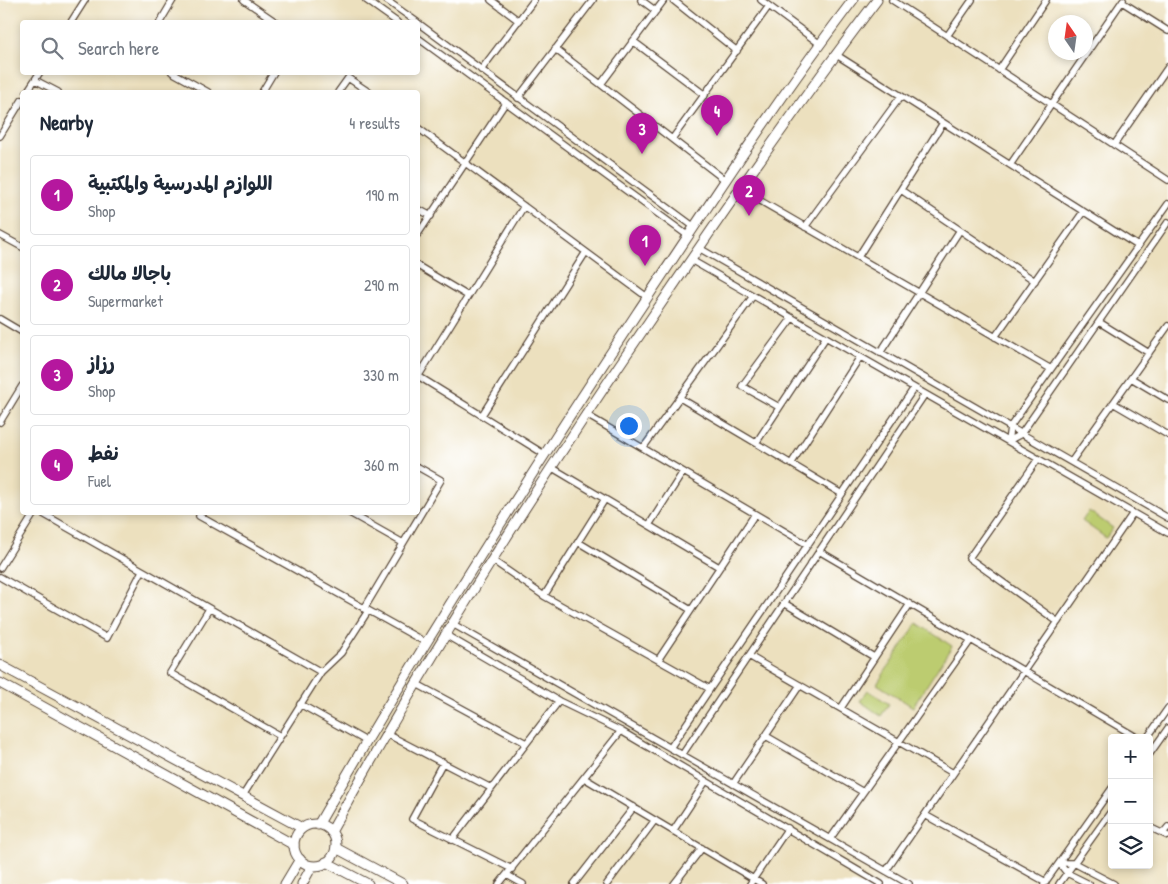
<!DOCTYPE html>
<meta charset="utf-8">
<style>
body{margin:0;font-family:"Patrick Hand","Playpen Sans Arabic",sans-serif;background:#f2f2f3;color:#1f2937}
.controls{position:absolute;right:15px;bottom:15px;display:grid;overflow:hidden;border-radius:5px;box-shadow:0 2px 8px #0003}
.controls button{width:45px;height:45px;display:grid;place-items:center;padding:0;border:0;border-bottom:1px solid #e0e1e3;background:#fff;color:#1f2937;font:25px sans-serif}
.compass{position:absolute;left:1048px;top:15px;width:45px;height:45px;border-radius:50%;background:#fff;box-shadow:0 2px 8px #0003;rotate:347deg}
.you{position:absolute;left:628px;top:425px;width:18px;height:18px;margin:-12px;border:4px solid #fff;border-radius:50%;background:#1a73e8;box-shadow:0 0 0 8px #1a73e833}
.badge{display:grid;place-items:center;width:32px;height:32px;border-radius:50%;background:#b5179e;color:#fff;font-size:16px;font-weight:700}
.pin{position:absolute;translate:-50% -41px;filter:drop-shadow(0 1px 2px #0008)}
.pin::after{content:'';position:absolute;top:26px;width:18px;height:15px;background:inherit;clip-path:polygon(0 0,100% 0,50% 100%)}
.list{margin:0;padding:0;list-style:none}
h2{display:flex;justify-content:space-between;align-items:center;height:65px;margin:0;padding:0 20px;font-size:21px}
h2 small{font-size:16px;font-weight:400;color:#747a83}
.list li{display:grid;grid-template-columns:32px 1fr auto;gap:15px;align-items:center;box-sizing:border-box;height:80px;margin:0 10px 10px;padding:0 10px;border:1px solid #e0e1e3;border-radius:5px}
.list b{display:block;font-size:19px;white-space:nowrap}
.list p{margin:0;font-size:16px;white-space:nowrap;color:#747a83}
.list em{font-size:16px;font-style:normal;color:#747a83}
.icon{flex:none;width:28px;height:28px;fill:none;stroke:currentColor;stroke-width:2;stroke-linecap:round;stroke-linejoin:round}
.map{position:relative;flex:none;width:1168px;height:884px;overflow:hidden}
.search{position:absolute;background:#fff;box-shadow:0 2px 8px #0003;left:20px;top:20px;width:400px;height:55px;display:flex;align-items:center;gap:12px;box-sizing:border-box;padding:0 18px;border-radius:5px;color:#747a83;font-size:19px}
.panel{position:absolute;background:#fff;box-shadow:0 2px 8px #0003;left:20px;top:90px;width:400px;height:425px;border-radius:5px}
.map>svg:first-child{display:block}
</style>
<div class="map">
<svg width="1168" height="884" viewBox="0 0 1168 884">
<rect width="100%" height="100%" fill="#fff"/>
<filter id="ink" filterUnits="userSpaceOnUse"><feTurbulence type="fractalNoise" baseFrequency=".02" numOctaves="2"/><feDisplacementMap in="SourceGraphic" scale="10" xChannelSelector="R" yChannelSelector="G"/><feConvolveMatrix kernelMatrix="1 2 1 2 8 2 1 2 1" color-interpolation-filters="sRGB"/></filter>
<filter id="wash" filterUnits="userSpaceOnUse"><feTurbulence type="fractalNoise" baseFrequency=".0096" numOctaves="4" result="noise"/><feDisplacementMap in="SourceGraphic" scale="20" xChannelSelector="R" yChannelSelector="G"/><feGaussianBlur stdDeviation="1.12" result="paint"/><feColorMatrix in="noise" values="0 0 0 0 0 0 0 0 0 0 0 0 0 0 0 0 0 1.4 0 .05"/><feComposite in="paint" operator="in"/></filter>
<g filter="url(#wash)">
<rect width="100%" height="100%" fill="#ece0be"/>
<path fill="#bccc6f" stroke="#7c7b46" d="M1089,511l24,17 -7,10 -24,-17z
M917,623l35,23 -39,61 -36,-23z
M868,690l21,14 -8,12 -21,-15z"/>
</g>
<g filter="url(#ink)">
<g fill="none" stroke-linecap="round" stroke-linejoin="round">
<g stroke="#564536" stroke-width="8">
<path id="minor" d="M244,0l32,22
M366,0l31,22
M386,0l31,22
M491,0l28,21
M641,0l15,11
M673,0l64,51
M761,0l59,44
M892,0l276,180
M1122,2l46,29
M71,22l14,-22
M160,22l13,-22
M418,23l275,203
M947,36l25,-36
M418,38l269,197
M633,41l72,54
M555,49l170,131
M835,54l303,192
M481,70l53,-70
M999,70l47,-70
M172,72l36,20
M35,80l23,12
M601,84l63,-84
M27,92l13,-20
M262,92l12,-20
M338,92l10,-14 21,14
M518,98l75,-98
M418,128l229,169
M0,136l22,-36
M672,139l97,-133
M1114,145l54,-78
M1010,165l113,-165
M740,189l311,180
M901,190l134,91
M418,209l13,7
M805,227l96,-131
M418,234l88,-132
M0,235l22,12
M699,248l469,270
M858,257l85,-134
M691,260l477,273
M418,266l50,30
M0,319l22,13
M1099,322l50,31
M995,337l88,-125
M880,353l80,-123
M418,376l126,78
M418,377l106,-171
M1131,378l37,22
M680,398l162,96
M1113,403l55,32
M779,407l-37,-21 50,-68
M585,414l223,131
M482,415l104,-163
M0,422l22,-36
M1008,441l2,-14 158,-223
M1008,441l13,-7 147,-212
M756,443l70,-106
M643,448l110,-152
M1038,459l-69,99 89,64
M1071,462l97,-136
M791,464l69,-107
M551,467l168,100
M40,512l281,160
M201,512l-2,4 226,126
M348,512l55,31
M649,525l34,-53
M578,542l113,68
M819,551l319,187
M492,560l52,36 166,93
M0,568l35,-56
M0,577l107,61 35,-67
M544,596l61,-97
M784,603l90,54
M209,609l-39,64 110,63
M364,609l77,-129 -23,-13
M451,623l458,261
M444,634l115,67 62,30 260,153
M749,656l204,117
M658,660l97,-146
M415,683l111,60
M300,704l66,37
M841,708l69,-104
M385,733l106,55
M766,736l97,56
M1147,738l21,-30
M670,748l244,-360
M682,755l243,-361
M1149,755l19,-27
M443,762l-31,57 100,50
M584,778l178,106
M733,784l67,-99
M242,797l79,-125 20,-19 27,-42
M925,815l121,67
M1149,827l19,9
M673,831l33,-50
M1163,833l5,-6
M830,839l141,-199
M452,840l107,-139
M886,871l247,-358
M507,875l16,9
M499,884l122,-153
M574,884l60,-77
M607,884l48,-64
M674,884l28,-36
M750,884l38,-56
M1044,884l15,-21h15l40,21
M1059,884l53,-74
M1089,884l-22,-11 -8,-10 53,-75"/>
</g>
<g stroke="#564536" stroke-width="11">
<path id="secondary" d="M0,665l302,163
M0,683l294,162
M336,848l67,36
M326,862l42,22"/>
</g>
<g stroke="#564536" stroke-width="11">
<path id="primary" d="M294 845a21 21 0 1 1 42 0a21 21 0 1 1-42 0Z
M318,825c100,-175 208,-344 319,-512 70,-105 139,-212 216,-313
M331,832c98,-178 208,-350 323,-518 72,-106 145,-212 223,-314
M285,884l15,-25
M302,884l10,-18"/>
</g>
<use href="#minor" stroke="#fff" stroke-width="5.5"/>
<use href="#secondary" stroke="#fff" stroke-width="9"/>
<use href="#primary" stroke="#fff" stroke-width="9"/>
</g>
</g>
</svg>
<div class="controls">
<button>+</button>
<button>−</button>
<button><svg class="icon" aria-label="layers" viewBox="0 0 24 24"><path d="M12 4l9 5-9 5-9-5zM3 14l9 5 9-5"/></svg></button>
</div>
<svg class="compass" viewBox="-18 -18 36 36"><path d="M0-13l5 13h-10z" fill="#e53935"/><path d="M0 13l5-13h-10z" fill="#747a83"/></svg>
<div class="you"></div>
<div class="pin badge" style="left:645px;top:266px">1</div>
<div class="pin badge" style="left:749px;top:216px">2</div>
<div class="pin badge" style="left:642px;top:154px">3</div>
<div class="pin badge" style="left:717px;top:136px">4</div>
<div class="search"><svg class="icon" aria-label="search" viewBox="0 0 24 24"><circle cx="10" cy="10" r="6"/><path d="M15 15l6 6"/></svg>Search here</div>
<section class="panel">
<h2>Nearby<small>4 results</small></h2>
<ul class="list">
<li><span class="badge">1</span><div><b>اللوازم المدرسية والمكتبية</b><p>Shop</p></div><em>190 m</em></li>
<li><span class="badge">2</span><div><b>باجالا مالك</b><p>Supermarket</p></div><em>290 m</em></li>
<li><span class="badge">3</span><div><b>رزاز</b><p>Shop</p></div><em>330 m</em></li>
<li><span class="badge">4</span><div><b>نفط</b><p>Fuel</p></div><em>360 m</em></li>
</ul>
</section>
</div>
